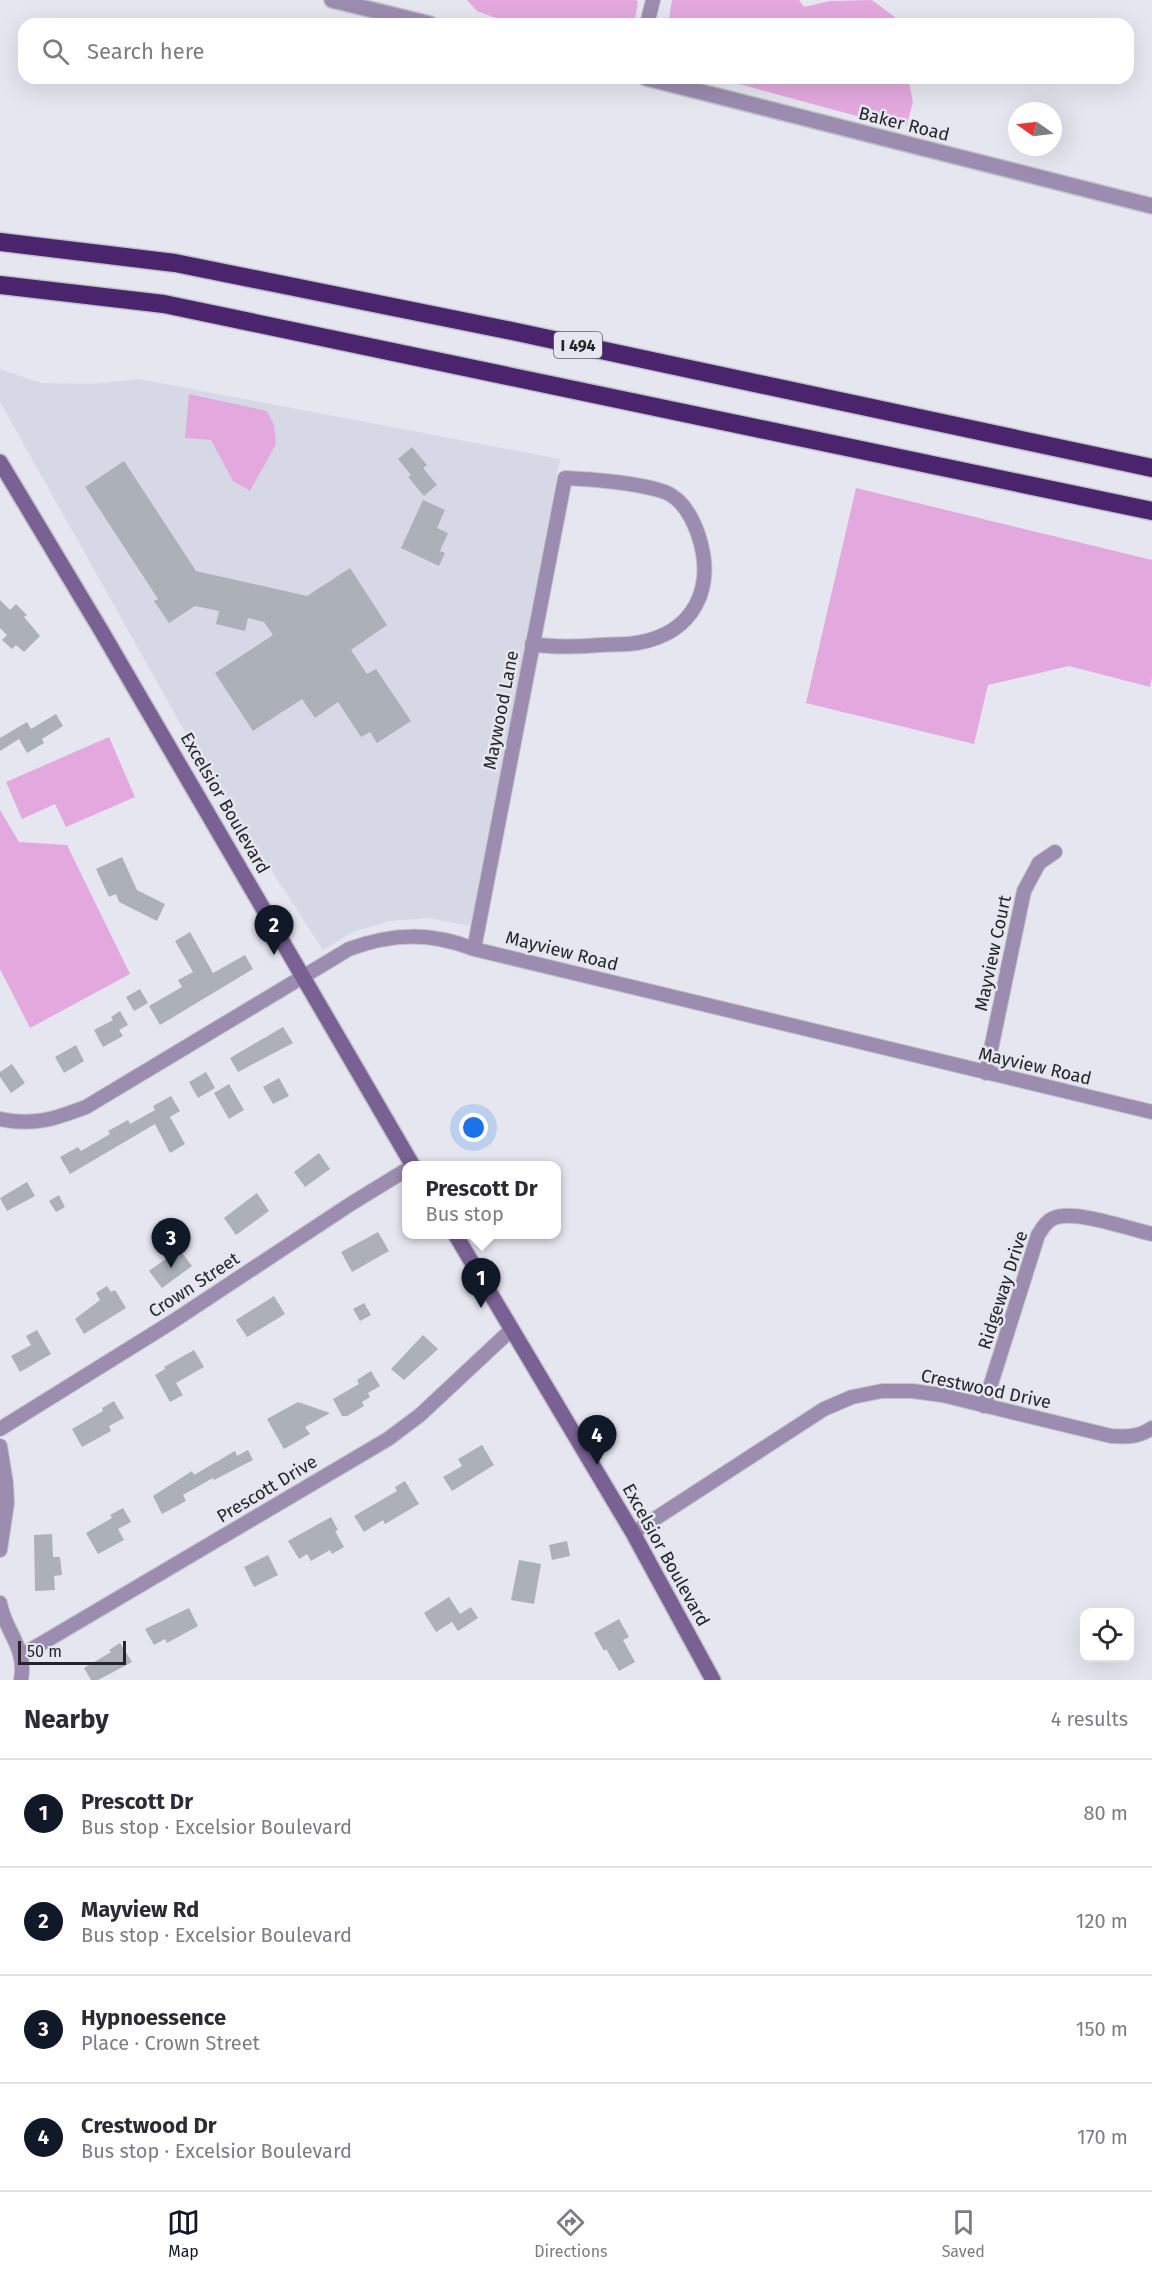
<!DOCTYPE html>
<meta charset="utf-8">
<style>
body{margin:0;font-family:"Fira Sans",sans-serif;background:#f7f7f7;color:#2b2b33}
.controls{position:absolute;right:18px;bottom:18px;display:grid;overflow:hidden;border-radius:12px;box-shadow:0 6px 24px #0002}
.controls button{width:54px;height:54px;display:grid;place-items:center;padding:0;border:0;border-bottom:2px solid #e1e1e2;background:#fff;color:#2b2b33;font:30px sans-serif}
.compass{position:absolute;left:1008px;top:102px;width:54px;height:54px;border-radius:50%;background:#fff;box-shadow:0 6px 24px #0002;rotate:284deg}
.scale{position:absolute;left:18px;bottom:15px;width:108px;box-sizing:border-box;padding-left:6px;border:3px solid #252529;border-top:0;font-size:16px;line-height:21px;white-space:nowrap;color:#252529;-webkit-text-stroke:4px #e5e6ef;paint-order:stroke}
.you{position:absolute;left:474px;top:1128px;width:21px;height:21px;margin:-15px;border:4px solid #fff;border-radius:50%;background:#1a73e8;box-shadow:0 0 0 9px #1a73e833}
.badge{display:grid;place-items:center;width:39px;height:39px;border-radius:50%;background:#111827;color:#fff;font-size:20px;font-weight:700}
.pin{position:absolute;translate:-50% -50px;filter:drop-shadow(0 2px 3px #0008)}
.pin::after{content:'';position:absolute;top:32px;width:21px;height:18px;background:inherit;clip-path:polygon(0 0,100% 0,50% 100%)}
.popup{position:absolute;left:402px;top:1161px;width:159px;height:78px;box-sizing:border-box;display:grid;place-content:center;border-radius:12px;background:#fff;filter:drop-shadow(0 2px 4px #0005);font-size:20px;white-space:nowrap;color:#7c7c81}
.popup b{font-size:22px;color:#2b2b33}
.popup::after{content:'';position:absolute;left:50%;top:100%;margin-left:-12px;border:12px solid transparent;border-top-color:#fff}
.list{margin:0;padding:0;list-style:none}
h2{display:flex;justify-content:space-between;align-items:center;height:78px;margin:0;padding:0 24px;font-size:26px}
h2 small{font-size:20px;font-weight:400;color:#7c7c81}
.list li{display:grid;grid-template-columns:39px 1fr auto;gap:18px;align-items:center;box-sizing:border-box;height:108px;padding:0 24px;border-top:2px solid #e1e1e2}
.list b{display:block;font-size:22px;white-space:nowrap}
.list p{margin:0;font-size:20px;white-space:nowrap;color:#7c7c81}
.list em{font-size:20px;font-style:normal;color:#7c7c81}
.icon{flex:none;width:33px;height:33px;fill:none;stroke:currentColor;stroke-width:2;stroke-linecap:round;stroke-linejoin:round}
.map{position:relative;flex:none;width:1152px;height:1680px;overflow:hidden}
.search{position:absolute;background:#fff;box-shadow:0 6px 24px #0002;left:18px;right:18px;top:18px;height:66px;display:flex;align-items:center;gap:15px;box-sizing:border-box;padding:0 21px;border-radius:18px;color:#7c7c81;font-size:22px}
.sheet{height:510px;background:#fff}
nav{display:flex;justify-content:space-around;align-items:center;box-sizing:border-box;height:84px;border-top:2px solid #e1e1e2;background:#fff;font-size:16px;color:#7c7c81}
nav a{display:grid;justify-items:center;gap:3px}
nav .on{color:#111827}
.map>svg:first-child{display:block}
</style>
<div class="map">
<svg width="1152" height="1680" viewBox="0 0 1152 1680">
<rect width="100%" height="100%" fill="#e5e6ef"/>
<path fill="#d6d8e6" d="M0,369l41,14 50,1 48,-5 421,80 -88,467 -44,-8 -39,3 -36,11 -30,18 -116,-179 -207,-369z"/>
<path fill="#e3a9df" d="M467,0h169l2,2 -4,22h-121l-36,-13z
M672,0h127l5,7 26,-6 42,-1 32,24h-236z
M717,78h191l5,24 -6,22 -14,2z
M189,394l78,17 7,14 2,19 -26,47 -17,-10 -22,-41 -26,-2z
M856,488l296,72v117l-2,10 -81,-21 -81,19 -14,59 -168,-41z
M109,737l26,60 -69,30 -11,-23 -33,15 -16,-37z
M0,810l19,32 48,3 63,129 -100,54 -30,-59z"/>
<path fill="#acb0b8" d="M412,447l15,18 -4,3 14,17 -13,11 -16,-19 3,-2 -13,-16z
M124,461l72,110 111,25 43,-28 37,57 -36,25 16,24 9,-5 35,52 -34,22 -7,-11 -9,5 -23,-35 -23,16 -13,-19 -49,32 -38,-58 58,-38 -9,-13 -16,-4 -3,13 -29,-7 3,-13 -24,-5 -26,17 -15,-22 4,-2 -73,-112z
M423,500l22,10 -8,18 11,5 -8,18 5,2 -6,13 -38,-18z
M0,600l10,10 6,-6 11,11 -3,2 16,19 -16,16 -8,-7 -4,4 -10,-9 5,-5 -7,-7z
M56,714l7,12 -21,13 2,4 -17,10 -8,-14 -19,12v-13l27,-16 4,7z
M122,857l15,33 28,14 -8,17 -38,-19 -3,-8 -7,3 -13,-28z
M190,932l23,41 32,-18 8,14 -93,56 -11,-19 33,-19 -4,-7 15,-8 -18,-31z
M140,989l8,14 -14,8 -8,-14z
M120,1011l8,14 -9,5 4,6 -20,11 -9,-17 19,-10 -2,-3z
M283,1027l10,16 -55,29 -8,-14z
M76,1045l8,16 -20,12 -9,-16z
M12,1064l13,19 -14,10 -11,-16v-5z
M206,1072l9,16 -17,10 -9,-16z
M279,1078l10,18 -16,8 -10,-17z
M229,1084l15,26 -15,9 -15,-26z
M171,1096l9,15 -10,6 15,27 -15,9 -15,-29 -85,50 -10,-17 18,-10 3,4 29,-17 -2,-3 20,-11 2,4 25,-14 -2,-4z
M319,1153l11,16 -25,18 -11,-15z
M27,1182l8,14 -28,15 -7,-13z
M257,1193l12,18 -33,24 -12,-17z
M59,1195l6,12 -9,5 -7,-11z
M378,1232l11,19 -37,21 -11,-20z
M179,1249l13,17 -30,22 -13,-17z
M107,1286l4,6 4,-2 11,18 -42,26 -9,-15 25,-19 -4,-7z
M274,1296l11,18 -38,23 -11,-17z
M364,1303l7,12 -11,6 -7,-12z
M37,1330l14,24 -31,18 -9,-16 20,-11 -5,-9z
M423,1335l15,14 -34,31 -13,-11z
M194,1350l10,17 -28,16 7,12 -13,7 -15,-27 10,-6 -1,-2z
M371,1371l9,15 -12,7 2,4 -8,5 2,4 -17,10h-5l-9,-17 26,-15 -2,-4z
M114,1401l10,17 -15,8 2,5 -29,16 -10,-18 31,-18 -1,-3z
M298,1402l32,11 -25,14 5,7 -26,15 -17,-30z
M482,1445l12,20 -42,26 -9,-14 19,-11 -4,-7z
M248,1450l5,10 -39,20 -1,-2 -30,17 3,6 -24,13 -9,-18 39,-25 2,4 41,-24 2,5z
M405,1481l14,23 -34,20 -2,-4 -19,12 -10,-16 43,-25 -2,-4z
M123,1508l8,14 -13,7 6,11 -26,14 -12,-21 26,-15 -2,-3z
M331,1517l7,13 -3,1 9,16 -12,7 -2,-4 -19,11 -4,-7 -8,5 -11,-18z
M52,1534l1,23h7l2,18 -8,1 1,14 -20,1 -1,-56z
M567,1541l3,15 -18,4 -3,-15z
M268,1555l10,20 -24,12 -10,-20z
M519,1560l22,4 -7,40 -23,-4z
M449,1597l11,17 11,-7 7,11 -20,13 -6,-9 -16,10 -12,-19z
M189,1608l9,18 -31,17 -2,-4 -11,6 -9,-16z
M619,1619l10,18 -6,3 12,22 -16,9 -13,-22 -2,2 -10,-18z
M120,1643l12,19 -34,18h-7l-7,-12 27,-16 -2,-2z"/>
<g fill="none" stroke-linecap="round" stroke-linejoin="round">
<g stroke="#c2c3cb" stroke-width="16">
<path id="minor" d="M647,24l6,-24
M474,949l91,-471c28,1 74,5 100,14 18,7 27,25 33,42 18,53 -3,99 -61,109 -12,2 -25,1 -37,2 -23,2 -45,3 -68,-1
M986,1073l38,-182 15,-28 16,-11
M0,1119c35,7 54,0 86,-12l263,-158c44,-16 81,-17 125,0l678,163
M984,1406l54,-171c4,-6 8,-14 16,-17 19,-9 76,11 98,16
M0,1429l172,-107 177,-117 57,-35
M0,1446l6,37 1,20 -7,47
M633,1533l191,-124 28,-12 30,-6h30l30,4 169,41c16,1 28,1 41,-8
M0,1603c5,29 27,44 21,77
M22,1655l366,-216 32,-24 92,-86"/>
</g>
<g stroke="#c2c3cb" stroke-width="18">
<path id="tertiary" d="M332,0l98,24
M646,78l506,128"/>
</g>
<g stroke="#c2c3cb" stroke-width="18">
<path id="secondary" d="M0,462l102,170 311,534
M455,1234l178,299 80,147"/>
</g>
<g stroke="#c2c3cb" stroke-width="21">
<path id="motorway" d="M0,242l175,21 337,68 640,137
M0,285l164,19 988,207"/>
</g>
<use href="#minor" stroke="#9c8cb0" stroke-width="14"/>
<use href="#tertiary" stroke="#9c8cb0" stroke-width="15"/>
<use href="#secondary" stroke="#796193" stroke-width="15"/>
<use href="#motorway" stroke="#4a246c" stroke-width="18"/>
</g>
<g text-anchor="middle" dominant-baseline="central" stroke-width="5" stroke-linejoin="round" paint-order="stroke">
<rect fill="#e5e6ef" stroke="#5f5f64" stroke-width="1.5" x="554" y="332" width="48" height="26" rx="4.5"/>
<g font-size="16" font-weight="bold" fill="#252529">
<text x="578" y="345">I 494</text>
</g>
<g font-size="18" fill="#252529" stroke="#e5e6ef">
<text transform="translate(904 124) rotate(14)">Baker Road</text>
<text transform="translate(501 710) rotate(-79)">Maywood Lane</text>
<text transform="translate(225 803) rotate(60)">Excelsior Boulevard</text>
<text transform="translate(562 951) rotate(14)">Mayview Road</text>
<text transform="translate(993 953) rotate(-78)">Mayview Court</text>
<text transform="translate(1035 1066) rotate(13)">Mayview Road</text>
<text transform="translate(194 1285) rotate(-33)">Crown Street</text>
<text transform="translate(1003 1290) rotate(-72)">Ridgeway Drive</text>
<text transform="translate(986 1389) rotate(12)">Crestwood Drive</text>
<text transform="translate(267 1489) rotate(-31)">Prescott Drive</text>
<text transform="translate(666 1555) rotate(61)">Excelsior Boulevard</text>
</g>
</g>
</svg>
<div class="controls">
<button><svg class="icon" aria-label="locate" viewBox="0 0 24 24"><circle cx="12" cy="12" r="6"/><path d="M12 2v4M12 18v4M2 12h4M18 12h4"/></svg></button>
</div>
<svg class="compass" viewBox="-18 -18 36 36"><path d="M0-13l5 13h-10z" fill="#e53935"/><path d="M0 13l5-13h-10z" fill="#7c7c81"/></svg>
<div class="scale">50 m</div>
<div class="you"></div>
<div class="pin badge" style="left:481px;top:1308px">1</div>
<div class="popup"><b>Prescott Dr</b>Bus stop</div>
<div class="pin badge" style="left:274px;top:955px">2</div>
<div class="pin badge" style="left:171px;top:1268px">3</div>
<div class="pin badge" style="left:597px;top:1465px">4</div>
<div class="search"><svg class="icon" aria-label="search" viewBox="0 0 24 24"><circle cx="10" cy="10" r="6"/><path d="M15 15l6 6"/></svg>Search here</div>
</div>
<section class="sheet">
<h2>Nearby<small>4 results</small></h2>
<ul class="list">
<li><span class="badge">1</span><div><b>Prescott Dr</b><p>Bus stop · Excelsior Boulevard</p></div><em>80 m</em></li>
<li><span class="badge">2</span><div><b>Mayview Rd</b><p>Bus stop · Excelsior Boulevard</p></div><em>120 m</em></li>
<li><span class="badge">3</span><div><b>Hypnoessence</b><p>Place · Crown Street</p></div><em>150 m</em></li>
<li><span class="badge">4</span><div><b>Crestwood Dr</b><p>Bus stop · Excelsior Boulevard</p></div><em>170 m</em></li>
</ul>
</section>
<nav>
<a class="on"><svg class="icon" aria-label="map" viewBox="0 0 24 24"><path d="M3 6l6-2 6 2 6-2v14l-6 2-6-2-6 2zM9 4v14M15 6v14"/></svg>Map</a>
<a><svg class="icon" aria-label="directions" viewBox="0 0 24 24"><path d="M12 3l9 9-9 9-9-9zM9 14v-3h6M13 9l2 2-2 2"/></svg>Directions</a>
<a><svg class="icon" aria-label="saved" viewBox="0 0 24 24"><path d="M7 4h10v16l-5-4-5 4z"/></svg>Saved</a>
</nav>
